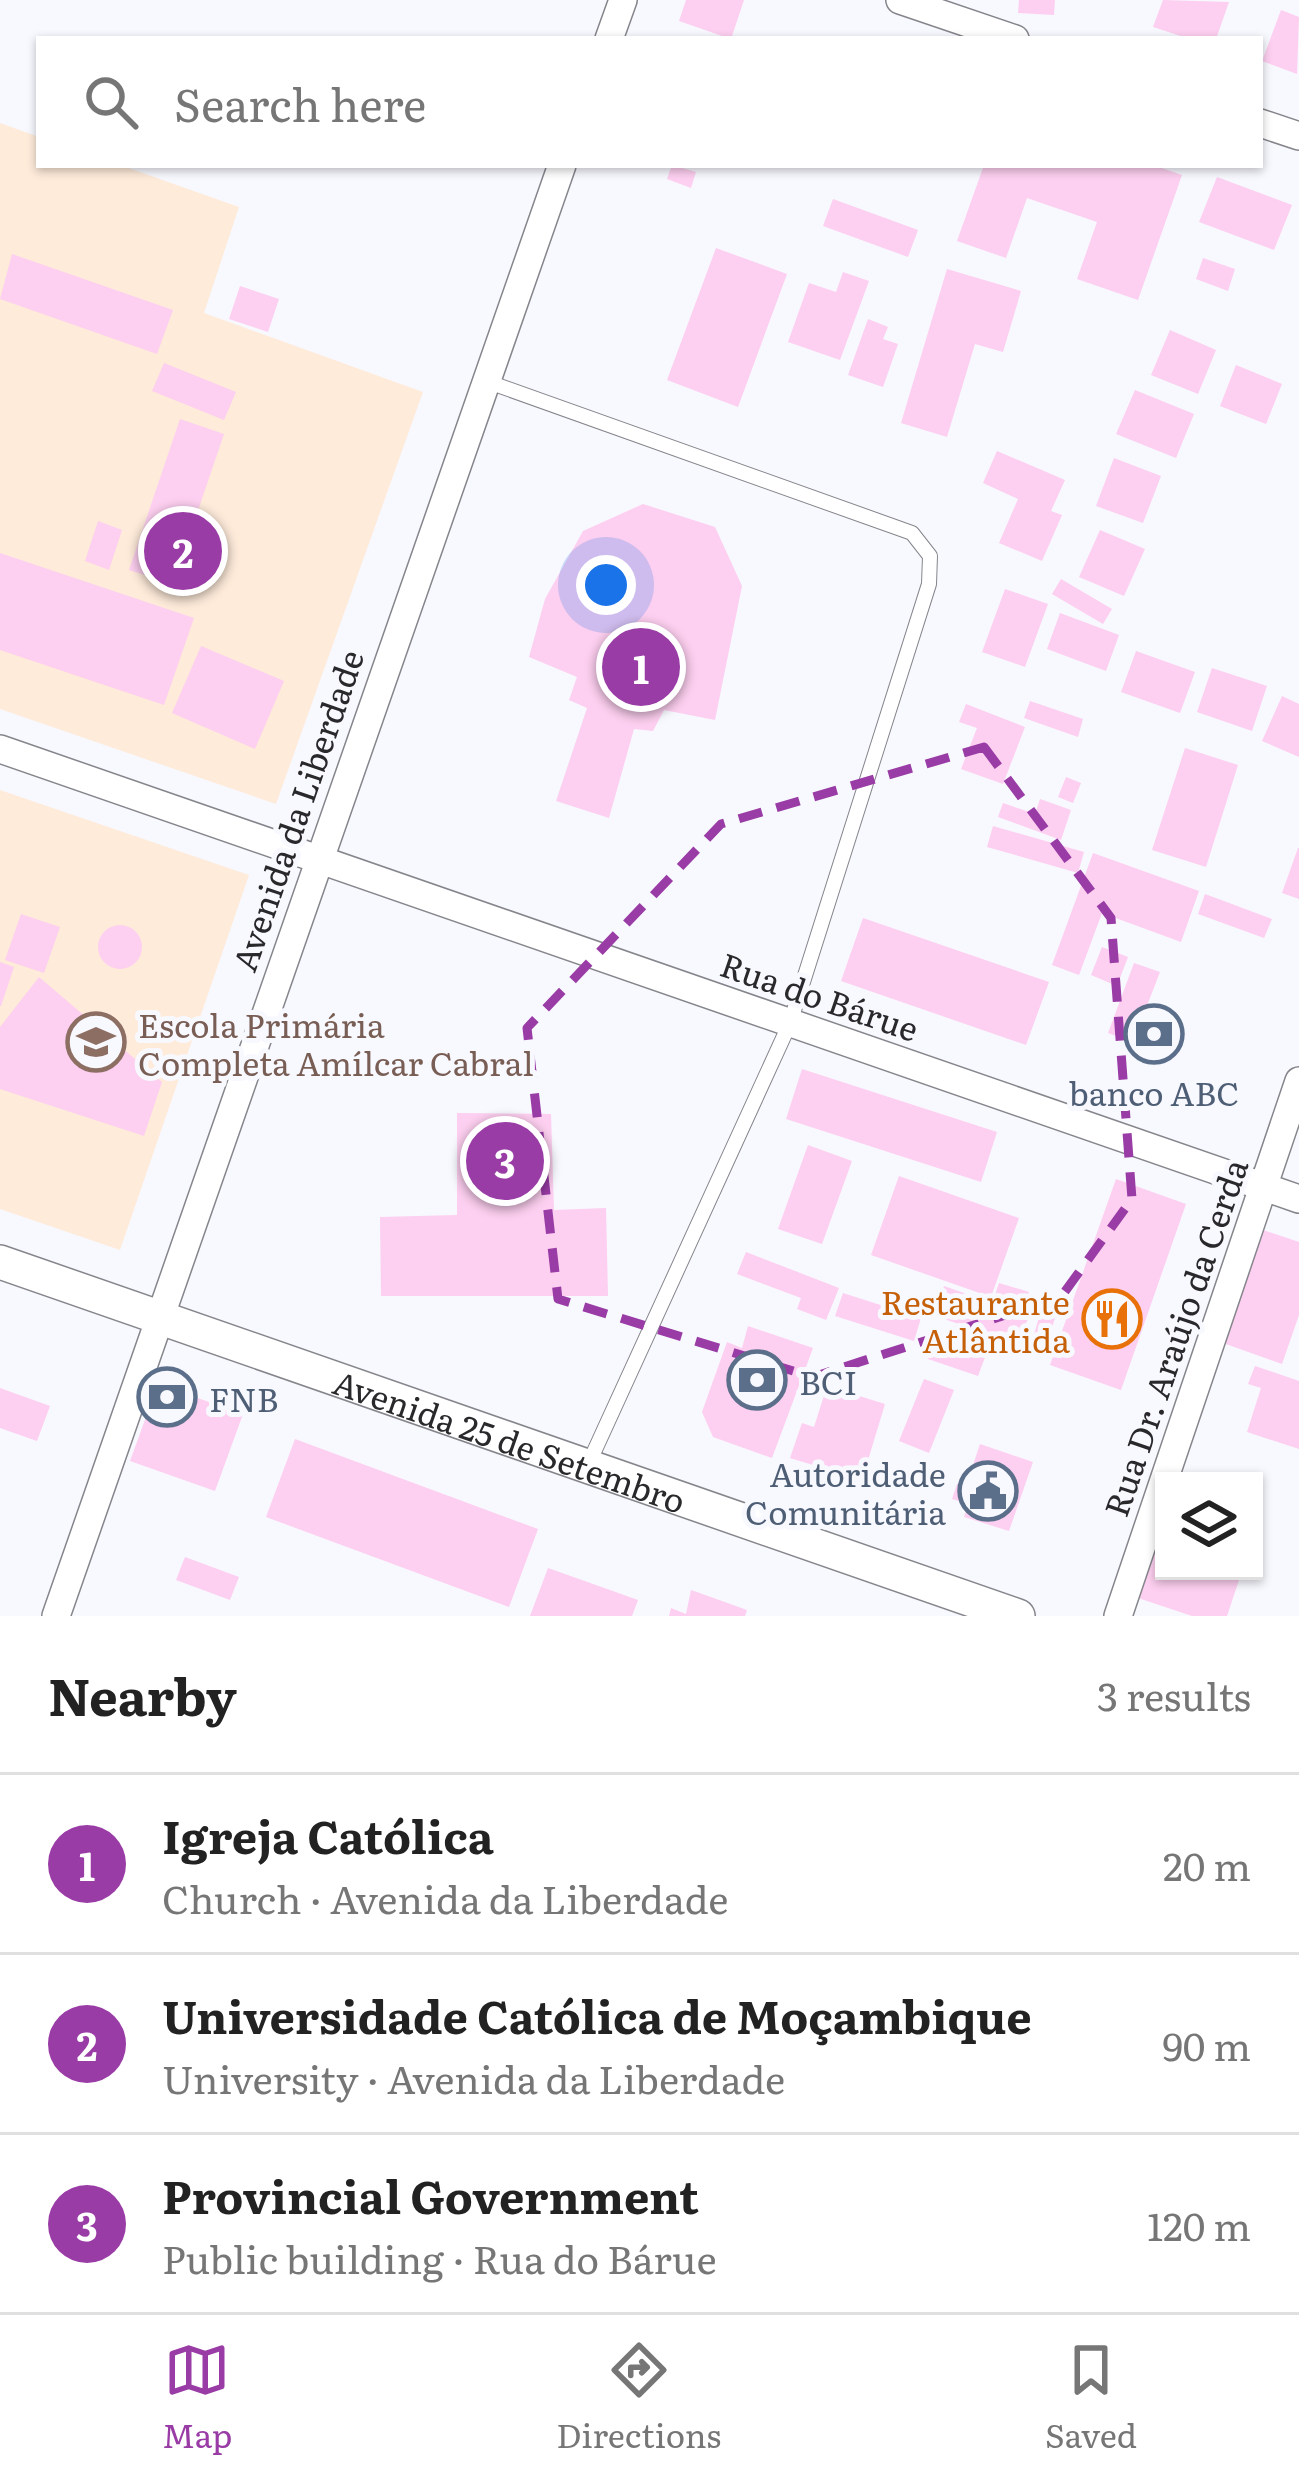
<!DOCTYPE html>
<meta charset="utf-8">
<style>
body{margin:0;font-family:Literata,serif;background:#f2f2f2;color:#222}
.controls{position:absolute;right:36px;bottom:36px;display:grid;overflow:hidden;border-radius:0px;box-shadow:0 3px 9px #0004}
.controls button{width:108px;height:108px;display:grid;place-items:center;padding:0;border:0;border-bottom:3px solid #e0e0e0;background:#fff;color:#222;font:60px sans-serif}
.you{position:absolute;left:606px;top:585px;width:42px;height:42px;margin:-30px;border:9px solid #fff;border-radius:50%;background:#1a73e8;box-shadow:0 0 0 18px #1a73e833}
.badge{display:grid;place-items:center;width:78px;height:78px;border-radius:50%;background:#993ca5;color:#fff;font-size:39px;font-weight:700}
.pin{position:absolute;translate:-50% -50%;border:6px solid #fff;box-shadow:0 3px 12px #0006}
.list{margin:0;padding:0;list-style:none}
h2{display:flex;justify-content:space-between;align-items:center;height:156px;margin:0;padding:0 48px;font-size:51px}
h2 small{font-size:39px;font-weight:400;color:#767676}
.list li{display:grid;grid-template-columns:78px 1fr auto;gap:36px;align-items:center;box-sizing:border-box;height:180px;padding:0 48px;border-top:3px solid #e0e0e0}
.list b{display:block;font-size:45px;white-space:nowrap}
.list p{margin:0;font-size:39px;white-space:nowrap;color:#767676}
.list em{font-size:39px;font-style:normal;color:#767676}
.icon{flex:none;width:66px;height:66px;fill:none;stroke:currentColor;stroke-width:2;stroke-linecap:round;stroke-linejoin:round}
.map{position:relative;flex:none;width:1299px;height:1616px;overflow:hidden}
.search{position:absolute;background:#fff;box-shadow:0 3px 9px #0004;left:36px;right:36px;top:36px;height:132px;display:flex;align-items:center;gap:30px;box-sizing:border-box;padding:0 42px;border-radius:0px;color:#767676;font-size:45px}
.sheet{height:696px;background:#fff}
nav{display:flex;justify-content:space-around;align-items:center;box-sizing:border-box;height:168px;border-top:3px solid #e0e0e0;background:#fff;font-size:33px;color:#767676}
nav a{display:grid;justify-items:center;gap:6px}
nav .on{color:#993ca5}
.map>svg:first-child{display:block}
</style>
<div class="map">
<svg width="1299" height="1616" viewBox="0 0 1299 1616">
<rect width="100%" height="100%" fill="#f8f8ff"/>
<path fill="#feebda" d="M0,123l39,14v28h81l119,42 -35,106 219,79 -147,412 -276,-95z
M0,790l249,85 -129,375 -120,-41z"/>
<path fill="#fdcff0" d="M686,0h58l-13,39 -52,-18z
M1019,0h36l-1,15 -36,-2z
M1163,0l66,2 -13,37h-26l-37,-12z
M1281,10l18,7 -2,57 -35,-13z
M672,165l24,7 -5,16 -24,-9z
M984,165h169l29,10 -44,125 -61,-21 20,-57 -70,-24 -21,60 -49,-17z
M1217,177l75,28 -18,45 -75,-28z
M833,199l85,31 -10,27 -85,-31z
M716,248l71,26 -49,133 -71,-27z
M12,254l161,56 -16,44 -157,-55z
M1203,258l32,11 -7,22 -32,-12z
M947,269l74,22 -18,61 -28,-8 -28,93 -46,-14z
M843,272l26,9 -29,79 -52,-18 21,-59 27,9z
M240,286l39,13 -11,33 -39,-13z
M868,319l20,8 -5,12 15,5 -15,43 -35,-12z
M1170,330l46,20 -18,44 -47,-19z
M164,363l72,29 -12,28 -72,-29z
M1236,365l46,19 -16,40 -46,-18z
M1135,390l59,24 -18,44 -60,-24z
M180,419l44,15 -51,150 -44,-14z
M997,451l68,29 -14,31 11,4 -20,46 -43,-18 19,-44 -35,-16z
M1114,458l47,18 -18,47 -47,-17z
M643,504l72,23 27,59 -27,134 -51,-10 -11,21 -19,-2 -25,89 -53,-17 31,-93 -18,-8 8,-23 -48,-20 16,-58 38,-68z
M98,521l24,9 -13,40 -24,-9z
M1100,530l45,19 -21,47 -45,-19z
M0,553l194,65 -30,87 -164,-55z
M1061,579l51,30 -9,15 -51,-30z
M1005,589l43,15 -23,63 -43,-15z
M1060,613l59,22 -13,36 -59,-22z
M201,646l83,35 -29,68 -83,-36z
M1136,651l59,21 -15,41 -59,-21z
M1212,668l55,18 -15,45 -55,-19z
M1282,696l17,8v53l-37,-16z
M1030,701l53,18 -5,18 -54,-19z
M966,704l59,23 -22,57 -42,-15 16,-41 -18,-6z
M1185,748l53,17 -32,102 -54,-17z
M1066,777l15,6 -8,20 -15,-6z
M1040,799l31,11 -10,30 -63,-23 5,-14 32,11z
M993,826l91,26 -6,21 -91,-26z
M1298,848h1v51l-17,-6z
M1093,853l106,38 -18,51 -79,-29 -23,62 -27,-10z
M1205,894l67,25 -8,19 -66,-24z
M21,914l39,13 -16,46 -39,-13z
M863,918l186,64 -23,63 -185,-64z
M98 947a22 22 0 1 1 44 0a22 22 0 1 1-44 0Z
M1102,947l26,10 -11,29 -26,-11z
M0,962l14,5 -13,39h-1z
M1134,963l26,9 -17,44 37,13 -10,27 -62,-23z
M39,977l123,105 -18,54 -144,-47v-62z
M802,1069l195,63 -16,50 -195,-63z
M457,1113l94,1 3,96 52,-2 2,88h-227l-1,-79 77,-2z
M808,1145l44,16 -30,83 -44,-15z
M899,1176l120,42 -28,79 -120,-42z
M1116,1179l70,25 -65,186 -71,-25z
M1263,1230l36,12v73l-17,49 -59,-21z
M746,1252l93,36 -13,32 -29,-11 4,-11 -64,-24z
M999,1283l30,9 -5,16 -30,-10z
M944,1286l85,30 -11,29 -85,-30z
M843,1293l78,25 -7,23 -79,-25z
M1034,1297l25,7 -14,48 -15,-4 10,-34 -10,-3z
M748,1326l65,22 -41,110 -59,-21 -11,-25 25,-70 15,6z
M964,1336l26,8 -12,32 -50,-17 6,-16 25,8z
M1255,1366l44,15v68l-52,-17 14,-44 -13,-4z
M924,1379l30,11 -25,63 -30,-12z
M158,1384l85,30 -28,77 -85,-30z
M827,1386l58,18 -23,76 -72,-22 12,-35 12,4z
M0,1388l50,18 -13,35 -37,-13z
M295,1439l243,90 -29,78 -243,-90z
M980,1444l53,18 -24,69 -45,-14 5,-13 -17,-5 5,-15 9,2z
M1159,1526l5,2v43h78l-15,45h-35l-57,-19z
M185,1557l54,20 -9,23 -54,-20z
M548,1568l90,32 -6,16h-102z
M691,1590l56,20 -2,6h-76l2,-8 15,6z"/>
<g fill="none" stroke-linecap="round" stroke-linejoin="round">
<g stroke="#85858c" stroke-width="16">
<path id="service" d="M483,380l429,153 18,23 -1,28 -139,439 -202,442"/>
</g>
<g stroke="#85858c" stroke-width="30">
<path id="minor" d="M900,0l115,39
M609,39l14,-39
M1260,123l39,13
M0,749l1299,450
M56,1616l506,-1451
M1118,1616l181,-535"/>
</g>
<g stroke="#85858c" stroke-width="36">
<g id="tertiary">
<path id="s1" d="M0,1262l1018,354"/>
</g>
</g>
<use href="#service" stroke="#fff" stroke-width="14"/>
<use href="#minor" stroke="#fff" stroke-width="27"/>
<use href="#tertiary" stroke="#fff" stroke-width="33"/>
</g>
<path fill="none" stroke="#993ca5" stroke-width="9" stroke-dasharray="24 15" stroke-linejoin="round" d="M984,747l127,171 21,281 -71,98 -248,80 -255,-78 -31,-271 194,-204z"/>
<defs>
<g id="bank-ring" transform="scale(3)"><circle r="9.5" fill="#f8f8ff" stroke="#5c6f8a" stroke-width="1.5"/><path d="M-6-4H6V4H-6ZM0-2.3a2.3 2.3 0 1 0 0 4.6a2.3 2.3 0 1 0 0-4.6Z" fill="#5c6f8a"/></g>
<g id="school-ring" transform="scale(3)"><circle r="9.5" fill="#f8f8ff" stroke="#8d6e63" stroke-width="1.5"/><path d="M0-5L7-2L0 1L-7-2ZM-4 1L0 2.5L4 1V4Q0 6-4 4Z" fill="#8d6e63"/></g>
<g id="restaurant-ring" transform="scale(3)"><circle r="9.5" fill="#f8f8ff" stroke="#e8710a" stroke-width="1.5"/><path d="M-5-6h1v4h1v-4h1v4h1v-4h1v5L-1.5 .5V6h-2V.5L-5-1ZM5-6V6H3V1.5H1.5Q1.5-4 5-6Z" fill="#e8710a"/></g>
<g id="civic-ring" transform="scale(3)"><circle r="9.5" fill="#f8f8ff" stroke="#5c6f8a" stroke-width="1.5"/><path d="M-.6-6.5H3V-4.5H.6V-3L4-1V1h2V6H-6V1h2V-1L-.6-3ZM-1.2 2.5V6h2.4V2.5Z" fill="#5c6f8a"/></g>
</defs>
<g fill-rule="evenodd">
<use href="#bank-ring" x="1154" y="1034"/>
<use href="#school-ring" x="96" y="1042"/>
<use href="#restaurant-ring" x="1112" y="1319"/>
<use href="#bank-ring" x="757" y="1380"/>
<use href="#bank-ring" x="167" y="1397"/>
<use href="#civic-ring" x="988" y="1491"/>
</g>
<g text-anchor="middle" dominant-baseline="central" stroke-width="10" stroke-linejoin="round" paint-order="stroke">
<g font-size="33" fill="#29292c" stroke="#f8f8ff">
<text transform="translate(296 810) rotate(-71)">Avenida da Liberdade</text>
<text transform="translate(820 995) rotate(19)">Rua do Bárue</text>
<text transform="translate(1174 1337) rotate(-71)">Rua Dr. Araújo da Cerda</text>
<text stroke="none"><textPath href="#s1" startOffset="540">Avenida 25 de Setembro</textPath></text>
</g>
<g font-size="33" fill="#785e54" stroke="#f8f8ff" text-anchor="start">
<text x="138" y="1023">Escola Primária<tspan x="138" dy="38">Completa Amílcar Cabral</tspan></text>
</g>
<g font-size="33" fill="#4e5e75" stroke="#f8f8ff" text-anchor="start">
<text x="1154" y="1091" text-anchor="middle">banco ABC</text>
<text x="799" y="1380">BCI</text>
<text x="209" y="1397">FNB</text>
<text x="946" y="1472" text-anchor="end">Autoridade<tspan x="946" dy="38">Comunitária</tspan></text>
</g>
<g font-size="33" fill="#c56008" stroke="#f8f8ff" text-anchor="end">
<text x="1070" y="1300">Restaurante<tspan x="1070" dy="38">Atlântida</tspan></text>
</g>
</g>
</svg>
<div class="controls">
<button><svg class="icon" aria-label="layers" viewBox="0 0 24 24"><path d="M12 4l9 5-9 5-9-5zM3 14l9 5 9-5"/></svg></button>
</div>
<div class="you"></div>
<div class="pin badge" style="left:641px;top:667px">1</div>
<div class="pin badge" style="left:183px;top:551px">2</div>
<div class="pin badge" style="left:505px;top:1161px">3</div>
<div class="search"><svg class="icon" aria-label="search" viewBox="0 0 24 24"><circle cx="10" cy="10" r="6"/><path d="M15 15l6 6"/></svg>Search here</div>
</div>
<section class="sheet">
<h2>Nearby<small>3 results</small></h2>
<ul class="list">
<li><span class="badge">1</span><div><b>Igreja Católica</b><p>Church · Avenida da Liberdade</p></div><em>20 m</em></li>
<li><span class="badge">2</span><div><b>Universidade Católica de Moçambique</b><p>University · Avenida da Liberdade</p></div><em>90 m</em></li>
<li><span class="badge">3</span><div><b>Provincial Government</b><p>Public building · Rua do Bárue</p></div><em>120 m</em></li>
</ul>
</section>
<nav>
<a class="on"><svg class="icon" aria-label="map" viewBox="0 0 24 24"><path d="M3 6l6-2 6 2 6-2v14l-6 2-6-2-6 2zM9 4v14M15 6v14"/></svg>Map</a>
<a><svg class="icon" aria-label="directions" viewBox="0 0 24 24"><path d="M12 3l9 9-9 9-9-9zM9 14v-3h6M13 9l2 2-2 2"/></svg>Directions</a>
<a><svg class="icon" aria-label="saved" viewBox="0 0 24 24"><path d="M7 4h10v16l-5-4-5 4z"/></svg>Saved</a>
</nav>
